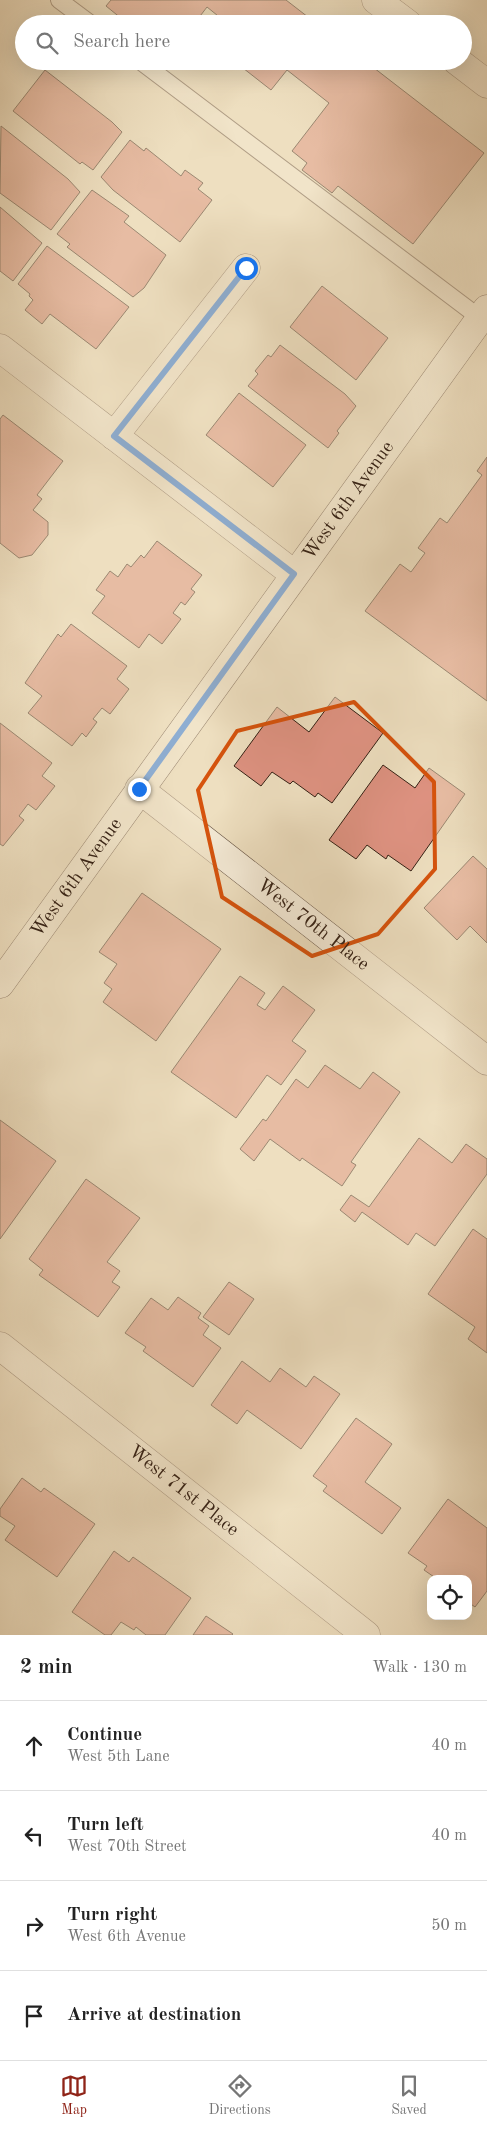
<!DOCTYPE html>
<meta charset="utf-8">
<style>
body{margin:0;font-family:"Old Standard TT",serif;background:#f2f2f2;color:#222}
.controls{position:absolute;right:15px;bottom:15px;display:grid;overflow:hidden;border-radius:10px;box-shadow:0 5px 20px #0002}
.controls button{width:45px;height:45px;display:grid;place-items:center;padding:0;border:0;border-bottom:1px solid #e0e0e0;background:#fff;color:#222;font:25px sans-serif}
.stop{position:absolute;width:15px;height:15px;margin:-11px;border:4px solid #1a73e8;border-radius:50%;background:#fff}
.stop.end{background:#1a73e8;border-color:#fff;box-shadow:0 1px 5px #0008}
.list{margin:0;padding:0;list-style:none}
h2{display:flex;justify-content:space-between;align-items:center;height:65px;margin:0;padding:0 20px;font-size:21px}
h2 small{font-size:16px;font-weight:400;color:#767676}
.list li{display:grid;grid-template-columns:32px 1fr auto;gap:15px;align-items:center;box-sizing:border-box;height:90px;padding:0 20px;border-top:1px solid #e0e0e0}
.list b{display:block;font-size:19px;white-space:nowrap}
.list p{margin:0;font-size:16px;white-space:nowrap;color:#767676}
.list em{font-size:16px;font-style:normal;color:#767676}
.icon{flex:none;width:28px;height:28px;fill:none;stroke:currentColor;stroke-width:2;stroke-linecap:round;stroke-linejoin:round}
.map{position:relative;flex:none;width:487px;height:1635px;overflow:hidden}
.search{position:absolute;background:#fff;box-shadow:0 5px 20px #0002;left:15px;right:15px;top:15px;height:55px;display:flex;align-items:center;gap:12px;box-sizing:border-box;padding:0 18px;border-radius:28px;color:#767676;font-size:19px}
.sheet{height:425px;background:#fff}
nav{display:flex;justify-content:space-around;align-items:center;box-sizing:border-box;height:70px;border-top:1px solid #e0e0e0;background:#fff;font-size:14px;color:#767676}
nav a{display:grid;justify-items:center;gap:2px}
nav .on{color:#8f2418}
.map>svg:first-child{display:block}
</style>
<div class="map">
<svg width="487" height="1635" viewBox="0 0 487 1635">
<rect width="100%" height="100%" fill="#eedfc0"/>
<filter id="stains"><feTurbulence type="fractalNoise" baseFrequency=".004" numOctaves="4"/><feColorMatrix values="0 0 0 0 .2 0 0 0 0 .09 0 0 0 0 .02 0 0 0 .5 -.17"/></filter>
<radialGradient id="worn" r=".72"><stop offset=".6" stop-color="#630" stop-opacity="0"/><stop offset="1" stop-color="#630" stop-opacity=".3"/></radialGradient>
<path fill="#de9281" stroke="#352115" d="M111,0h175l31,24h-89l-21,-17 -13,17h-76l4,-5 -16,-13z
M234,61h131l119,92 -71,91 -75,-58 -6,7 -30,-23 5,-7 -15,-12 37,-48 -42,-33 -16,20z
M45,70l67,52 10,10 -29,38 -11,-8 -2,2 -67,-53z
M1,126l67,53 12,13 -29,38 -51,-37z
M130,140l14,11 2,-3 35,28 4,-6 18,13 -5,6 14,11 -32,42 -67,-52 -12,-13z
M92,190l37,26 -5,6 42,33 -22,33 -11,9 -66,-50 3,-3 -13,-10z
M0,207l42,36 -29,38 -13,-10z
M47,246l82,61 -33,42 -46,-35 -8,10 -17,-14 8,-10 -4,-4 1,-2 -12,-10z
M322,286l66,52 -32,42 -66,-53z
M280,345l65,49 11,12 -19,25 2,2 -11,15 -80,-62 10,-12 -3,-3 13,-16 3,2z
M239,393l67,52 -33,42 -67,-52z
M3,415l60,46 -26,34 5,4 -9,11 15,12v13l-16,20 -13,3 -19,-15v-124z
M487,457v244l-122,-90 35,-47 11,8 14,-19 -7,-5 22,-30 7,5 35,-48 -5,-4z
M157,541l45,34 -11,14 4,3 -10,13 -4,-3 -8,11 8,6 -19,25 -13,-10 -10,14 -47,-35 13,-17 -9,-6 14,-19 8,6 9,-13 4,3 10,-12 3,3z
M71,624l56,42 -10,13 12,10 -19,25 -8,-6 -9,11 4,3 -11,15 -4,-4 -10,13 -44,-33 14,-17 -17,-13 33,-49 3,3z
M335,697l48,36 -51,70 -14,-10 -3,4 -22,-16 -3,3 -18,-12 -11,14 -27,-20 43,-59 32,25z
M0,723l52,40 -10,13 13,10 -19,24 -8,-6 -9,12 5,4 -21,26 -3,-2z
M383,765l32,23 14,-20 36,26 -54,77 -23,-16 -2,4 -19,-14 -11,14 -27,-19z
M473,856l14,13v74l-17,-17 -13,14 -33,-32z
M142,893l79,56 -65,92 -53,-39 9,-13 -8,-6 13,-19 -18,-12z
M240,976l25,17 -8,12 8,5 18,-24 32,24 -23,31 14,10 -25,34 -14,-10 -31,43 -65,-46z
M325,1065l35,24 13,-17 27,20 -49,70 5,3 -14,21 -40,-28 -2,3 -30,-22 -16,22 -14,-12 23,-30 3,2 30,-42 12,9z
M0,1120l56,41 -56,78z
M419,1138l33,25 14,-19 21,15v15l-52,72 -19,-13 -8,12 -46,-33 -7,10 -15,-12 11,-15 18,12z
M86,1179l54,39 -33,44 13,9 -8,11 8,5 -22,30 -59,-42 4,-5 -14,-11z
M473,1229l14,10v114l-19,-14 7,-12 -47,-33z
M229,1282l25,17 -25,36 -26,-18z
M178,1297l23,16 -3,5 11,8 -6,9 18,13 -28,39 -50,-36 3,-4 -21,-14 26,-35 17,12z
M242,1361l28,21 10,-14 26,19 8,-11 26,18 -39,55 -54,-39 -10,14 -26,-19z
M356,1418l36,26 -27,38 36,26 -19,26 -59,-43 4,-5 -14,-10z
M22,1478l19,14 3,-4 51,36 -38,53 -52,-37 10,-14 -15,-10v-7z
M448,1499l39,29v63l-12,16 -7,-5v-23h-31l-13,-9 3,-4 -19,-13z
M114,1551l15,11 4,-5 58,41 -26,37h-19l-10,-8 -2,3 -13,-8 -10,13h-6l-33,-23z
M206,1616l27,18 -1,1h-39z"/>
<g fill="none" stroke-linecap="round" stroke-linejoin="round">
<g stroke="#635040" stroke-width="18">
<path id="lane" d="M59,0l32,24
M140,61l340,257"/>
</g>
<g stroke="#635040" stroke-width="29">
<g id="street">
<path d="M376,0l32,24"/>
<path d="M457,61l30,23"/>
<path d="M0,348l294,226"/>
<path d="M114,436l132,-168"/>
<path id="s1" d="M139,789l348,272"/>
<path id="s2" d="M0,1346l366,289"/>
</g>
</g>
<g stroke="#352115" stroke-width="29">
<g id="secondary">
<path id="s3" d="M0,984l487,-675"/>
</g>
</g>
<use href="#lane" stroke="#f4ead6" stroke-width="16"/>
<use href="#street" stroke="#f4ead6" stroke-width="28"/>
<use href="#secondary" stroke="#f4ead6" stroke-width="28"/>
</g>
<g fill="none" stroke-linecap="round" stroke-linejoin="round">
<path stroke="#1a73e8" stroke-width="6" d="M139,789l155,-215 -180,-138 132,-168"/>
</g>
<path d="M0 0H487V1635H0ZM354,702l80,80 1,87 -57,65 -66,22 -90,-59 -24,-107 39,-59z" fill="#eedfc0" fill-opacity=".55" fill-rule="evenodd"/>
<path fill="none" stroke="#d6530d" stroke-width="4" stroke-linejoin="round" d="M354,702l80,80 1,87 -57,65 -66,22 -90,-59 -24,-107 39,-59z"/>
<g text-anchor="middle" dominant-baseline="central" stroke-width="4.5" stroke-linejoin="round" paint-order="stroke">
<g font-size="19" fill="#352115" stroke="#f4ead6">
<text stroke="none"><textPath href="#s3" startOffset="596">West 6th Avenue</textPath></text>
<text stroke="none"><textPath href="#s3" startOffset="131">West 6th Avenue</textPath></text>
<text stroke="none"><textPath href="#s1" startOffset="221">West 70th Place</textPath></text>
<text stroke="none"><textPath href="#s2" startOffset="234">West 71st Place</textPath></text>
</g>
</g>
<rect width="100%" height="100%" filter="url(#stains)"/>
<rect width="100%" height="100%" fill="url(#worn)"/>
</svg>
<div class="controls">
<button><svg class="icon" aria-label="locate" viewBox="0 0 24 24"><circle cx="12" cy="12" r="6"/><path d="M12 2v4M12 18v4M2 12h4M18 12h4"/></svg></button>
</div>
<div class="stop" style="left:246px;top:268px"></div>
<div class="stop end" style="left:139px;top:789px"></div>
<div class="search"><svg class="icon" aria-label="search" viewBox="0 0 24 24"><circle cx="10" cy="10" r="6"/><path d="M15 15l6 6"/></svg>Search here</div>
</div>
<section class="sheet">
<h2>2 min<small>Walk · 130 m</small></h2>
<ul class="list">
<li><svg class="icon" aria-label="ahead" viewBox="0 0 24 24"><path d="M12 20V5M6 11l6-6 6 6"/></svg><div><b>Continue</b><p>West 5th Lane</p></div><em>40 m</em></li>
<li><svg class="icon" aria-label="left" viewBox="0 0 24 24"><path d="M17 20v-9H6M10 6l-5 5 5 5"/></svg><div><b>Turn left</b><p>West 70th Street</p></div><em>40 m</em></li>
<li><svg class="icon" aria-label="right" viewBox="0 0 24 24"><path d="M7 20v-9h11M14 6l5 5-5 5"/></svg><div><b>Turn right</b><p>West 6th Avenue</p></div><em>50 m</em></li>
<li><svg class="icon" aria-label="arrive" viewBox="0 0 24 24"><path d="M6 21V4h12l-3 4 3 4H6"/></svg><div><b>Arrive at destination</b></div></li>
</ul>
</section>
<nav>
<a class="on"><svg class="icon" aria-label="map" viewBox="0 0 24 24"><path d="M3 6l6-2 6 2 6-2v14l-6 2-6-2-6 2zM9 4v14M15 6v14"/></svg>Map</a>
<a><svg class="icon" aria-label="directions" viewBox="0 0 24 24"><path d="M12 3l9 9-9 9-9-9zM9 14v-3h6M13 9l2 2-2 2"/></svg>Directions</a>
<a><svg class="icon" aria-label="saved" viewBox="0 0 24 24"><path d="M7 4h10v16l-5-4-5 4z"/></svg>Saved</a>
</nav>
